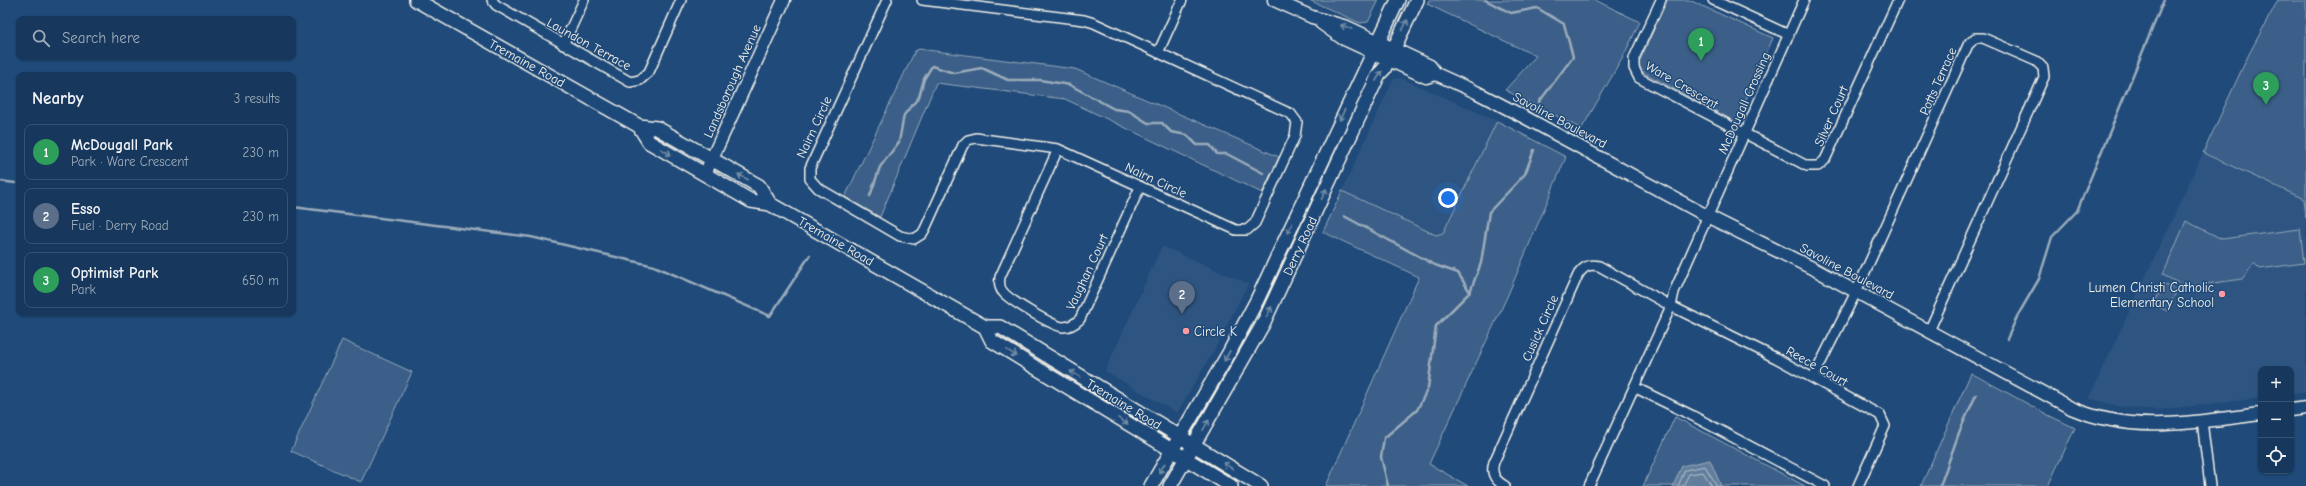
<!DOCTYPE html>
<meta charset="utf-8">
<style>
body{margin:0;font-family:"Comic Neue",sans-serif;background:#203f62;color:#f1f3f6}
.controls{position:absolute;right:12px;bottom:12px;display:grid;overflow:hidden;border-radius:8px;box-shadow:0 1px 3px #0004}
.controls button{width:36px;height:36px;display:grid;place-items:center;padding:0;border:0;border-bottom:1px solid #365272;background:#17385c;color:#f1f3f6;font:20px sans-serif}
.you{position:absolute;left:1448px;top:198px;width:14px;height:14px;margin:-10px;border:3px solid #fff;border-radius:50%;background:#1a73e8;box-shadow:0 0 0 6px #1a73e833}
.badge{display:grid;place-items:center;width:26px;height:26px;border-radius:50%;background:#bca0f2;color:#fff;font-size:13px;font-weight:700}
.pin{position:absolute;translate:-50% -33px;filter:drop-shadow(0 1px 2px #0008)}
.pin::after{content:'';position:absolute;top:21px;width:14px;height:12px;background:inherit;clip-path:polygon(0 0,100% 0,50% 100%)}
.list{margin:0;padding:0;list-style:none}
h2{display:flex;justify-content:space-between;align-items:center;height:52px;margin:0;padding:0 16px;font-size:17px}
h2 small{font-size:13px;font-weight:400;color:#9eacbb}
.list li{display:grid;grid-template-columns:26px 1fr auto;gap:12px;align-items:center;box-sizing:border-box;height:56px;margin:0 8px 8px;padding:0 8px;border:1px solid #365272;border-radius:8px}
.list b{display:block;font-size:15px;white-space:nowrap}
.list p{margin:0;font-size:13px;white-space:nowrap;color:#9eacbb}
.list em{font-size:13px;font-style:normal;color:#9eacbb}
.icon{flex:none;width:22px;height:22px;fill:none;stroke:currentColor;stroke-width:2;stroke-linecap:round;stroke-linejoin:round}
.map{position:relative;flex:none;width:2306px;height:486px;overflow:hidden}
.search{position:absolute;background:#17385c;box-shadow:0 1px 3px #0004;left:16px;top:16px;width:280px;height:44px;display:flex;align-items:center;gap:10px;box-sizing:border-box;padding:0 14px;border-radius:8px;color:#9eacbb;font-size:15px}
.panel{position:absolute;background:#17385c;box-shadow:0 1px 3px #0004;left:16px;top:72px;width:280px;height:244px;border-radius:8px}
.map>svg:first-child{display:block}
</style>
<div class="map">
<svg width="2306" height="486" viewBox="0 0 2306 486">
<rect width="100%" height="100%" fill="#1f4a7a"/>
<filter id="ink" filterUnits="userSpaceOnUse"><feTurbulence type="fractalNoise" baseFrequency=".025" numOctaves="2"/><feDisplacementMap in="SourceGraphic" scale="8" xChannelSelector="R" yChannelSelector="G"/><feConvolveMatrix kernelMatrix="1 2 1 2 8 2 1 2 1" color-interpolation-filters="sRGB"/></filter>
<g filter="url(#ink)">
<path fill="#2d5581" d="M1401,78l96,43 -54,112 -6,2 -95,-44 50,-109 2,-3z
M2203,153l101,46 2,19v174l-15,2v-25h-30v29l-104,12 -40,-4 -28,-8z
M1162,246l86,38 -35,68 -36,61 -72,-42z"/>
<path fill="#3a5f88" stroke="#97a8b8" d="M1309,0h70l-11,22 -8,1z
M1429,0h166l45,22 -18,37 -40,69h-2l-75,-38 31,-34 -109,-52z
M1667,0h22l84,38 -37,84 -95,-51 -2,-8z
M2278,0h28v218l-2,-19 -101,-46 45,-97z
M919,49l156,20 204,88 -17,36 -197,-94 -129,-16 -56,134 -35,-20 70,-146z
M1497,121l69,36 -59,140 -78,167 39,22h-142l93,-209 -96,-45 19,-41 94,44 7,-2z
M2186,221l36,18 78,-10 4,34 -44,6 -6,-6 -12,16 -56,8 -23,-12z
M2163,284l14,6 -10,21 -10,-5 -1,-6z
M342,340l70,32 -51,110 -70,-31z
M1971,373l79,43 25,12 -27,58h-127z
M1675,417l130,69h-162z"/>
<path fill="#627e9d" stroke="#9cacbb" d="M1710,460l11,26h-48l9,-20z"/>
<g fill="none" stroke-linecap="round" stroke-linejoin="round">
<path stroke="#bac3ca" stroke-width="1" d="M1678,486l7,-16 20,-4 12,20
M1683,486l6,-12 14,-2 9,14"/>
<path stroke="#9cacbb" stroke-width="2.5" d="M1485,0l26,13 26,-5 27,16 9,33 -34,45
M0,181l15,2
M870,196l10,-29 19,-25 5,-27 15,-18 5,-18 8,-13 22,7 28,-5 26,12h32l30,5 44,24 15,2 19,12h14l9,9 16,3 10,10h13l7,9h10l36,19
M293,207l238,30 123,29 116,50 40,-61
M1344,216l91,49 23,8 12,19
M2007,339l11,-24 21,-36 13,-42 25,-26 87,-211
M1388,486l-7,-29 3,-19 33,-28 11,-22 8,-62 34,-34 11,-29 8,-51 36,-38 9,-24
M1940,486l20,-56 16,-35"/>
<g stroke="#f4f1e8" stroke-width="12">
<path id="minor" d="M492,0l4,5 134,77 10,-2 9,-8 32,-72
M887,0l-77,168v11l8,9 82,48 14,3 8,-5 3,-5 38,-84 5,-5 8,-2 82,11 178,81h11l8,-7 40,-87 2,-14 -6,-8 -197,-91 -10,-3 -162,-20
M1661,0l-27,58v10l5,10 168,88h11l7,-6 73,-160
M1713,0l76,35
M563,45l21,-45
M1158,53l24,-53
M1058,149l-58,128c-1,6 -1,11 3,15 6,8 50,34 60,35 7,0 12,-3 17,-8l60,-132
M1813,378l43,-86 112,-247 7,-7h8l53,23 7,7 1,9 -115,254
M1634,387l57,28 134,71
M2202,421l8,65
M1505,486c-9,-5 -15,-12 -11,-24l84,-187c6,-9 11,-11 21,-9l72,40 105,52 104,57 5,11 -27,60
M1589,486l82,-180 3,-14 130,-292"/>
</g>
<g stroke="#f4f1e8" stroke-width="15">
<path id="tertiary" d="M1274,0l38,17 35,10 83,39 6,8 40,18 52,27 179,97 107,53 257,139c65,27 123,14 190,6
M1321,23l21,15 84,39 10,-3
M705,174l79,-174
M2291,410l15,-2"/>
</g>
<g stroke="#f4f1e8" stroke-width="16">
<path id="secondary" d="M416,0l223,126 18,2 102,58 11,18
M639,126l10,16 102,59 19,3 215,123h15l261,159
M985,327l7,14 239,145
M1151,486l78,-133 28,-53 141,-300
M1170,486l93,-162 116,-250 5,-5 33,-69"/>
</g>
<use href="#minor" stroke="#1f4a7a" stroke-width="9"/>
<use href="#tertiary" stroke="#1f4a7a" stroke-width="12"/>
<use href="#secondary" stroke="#1f4a7a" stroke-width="13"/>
</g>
<defs><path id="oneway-shaft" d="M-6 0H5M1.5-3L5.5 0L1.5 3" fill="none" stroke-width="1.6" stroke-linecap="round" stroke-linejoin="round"/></defs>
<g stroke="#748da6">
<use href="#oneway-shaft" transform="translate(1405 25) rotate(-65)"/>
<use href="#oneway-shaft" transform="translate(1346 27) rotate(-160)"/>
<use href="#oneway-shaft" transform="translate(1379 76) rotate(-57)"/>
<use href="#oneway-shaft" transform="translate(1342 115) rotate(115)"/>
<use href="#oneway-shaft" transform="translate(666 152) rotate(30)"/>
<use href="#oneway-shaft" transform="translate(743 177) rotate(-152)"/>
<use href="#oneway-shaft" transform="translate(1324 194) rotate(-65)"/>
<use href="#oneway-shaft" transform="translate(1290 228) rotate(115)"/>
<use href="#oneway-shaft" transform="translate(1269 312) rotate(-64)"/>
<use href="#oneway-shaft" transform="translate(1012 353) rotate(32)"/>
<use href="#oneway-shaft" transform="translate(1227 356) rotate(119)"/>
<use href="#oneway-shaft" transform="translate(1075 374) rotate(-148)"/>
<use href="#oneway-shaft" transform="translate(1123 421) rotate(32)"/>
<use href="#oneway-shaft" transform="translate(1206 425) rotate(-60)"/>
<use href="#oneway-shaft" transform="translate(1228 466) rotate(-149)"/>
<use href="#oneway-shaft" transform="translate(1162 468) rotate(121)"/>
</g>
</g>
<g fill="#ff9aa2" stroke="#1f4a7a" stroke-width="1.5">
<circle cx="2222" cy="294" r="4"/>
<circle cx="1186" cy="331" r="4"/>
</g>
<g text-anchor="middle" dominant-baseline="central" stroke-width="3" stroke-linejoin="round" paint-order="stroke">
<g font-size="13" fill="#f4f1e8" stroke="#1f4a7a">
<text transform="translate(589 44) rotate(29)">Laundon Terrace</text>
<text transform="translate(527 63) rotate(29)">Tremaine Road</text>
<text transform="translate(732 81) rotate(-66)">Landsborough Avenue</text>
<text transform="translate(1938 81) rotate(-66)">Potts Terrace</text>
<text transform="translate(1682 85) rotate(30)">Ware Crescent</text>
<text transform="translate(1744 103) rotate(-66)">McDougall Crossing</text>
<text transform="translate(1831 116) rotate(-66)">Silver Court</text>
<text transform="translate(1560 120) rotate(28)">Savoline Boulevard</text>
<text transform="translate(814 127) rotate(-65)">Nairn Circle</text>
<text transform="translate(1156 180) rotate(25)">Nairn Circle</text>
<text transform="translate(836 241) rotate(30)">Tremaine Road</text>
<text transform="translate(1300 246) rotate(-65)">Derry Road</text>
<text transform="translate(1847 271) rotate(28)">Savoline Boulevard</text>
<text transform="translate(1087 272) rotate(-65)">Vaughan Court</text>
<text transform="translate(1540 328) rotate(-66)">Cusick Circle</text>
<text transform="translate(1817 366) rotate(29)">Reece Court</text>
<text transform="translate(1124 404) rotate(31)">Tremaine Road</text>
</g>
<g font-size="13" fill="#f4f1e8" stroke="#1f4a7a" text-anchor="end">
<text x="2214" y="287">Lumen Christi Catholic<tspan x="2214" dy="15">Elementary School</tspan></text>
<text x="1194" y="331" text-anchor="start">Circle K</text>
</g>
</g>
</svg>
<div class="controls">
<button>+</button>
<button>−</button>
<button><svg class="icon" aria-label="locate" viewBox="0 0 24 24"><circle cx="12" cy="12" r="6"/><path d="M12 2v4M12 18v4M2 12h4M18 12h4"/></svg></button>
</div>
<div class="you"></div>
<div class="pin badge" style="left:1701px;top:61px;background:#2e9e5b">1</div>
<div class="pin badge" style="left:1182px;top:314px;background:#5c6f8a">2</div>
<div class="pin badge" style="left:2266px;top:105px;background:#2e9e5b">3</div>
<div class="search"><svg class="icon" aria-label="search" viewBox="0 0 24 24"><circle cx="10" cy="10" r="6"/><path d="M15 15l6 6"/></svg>Search here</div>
<section class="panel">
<h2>Nearby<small>3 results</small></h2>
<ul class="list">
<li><span class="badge" style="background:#2e9e5b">1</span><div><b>McDougall Park</b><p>Park · Ware Crescent</p></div><em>230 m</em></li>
<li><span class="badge" style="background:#5c6f8a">2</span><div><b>Esso</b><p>Fuel · Derry Road</p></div><em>230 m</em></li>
<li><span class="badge" style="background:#2e9e5b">3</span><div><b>Optimist Park</b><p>Park</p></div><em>650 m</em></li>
</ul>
</section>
</div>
